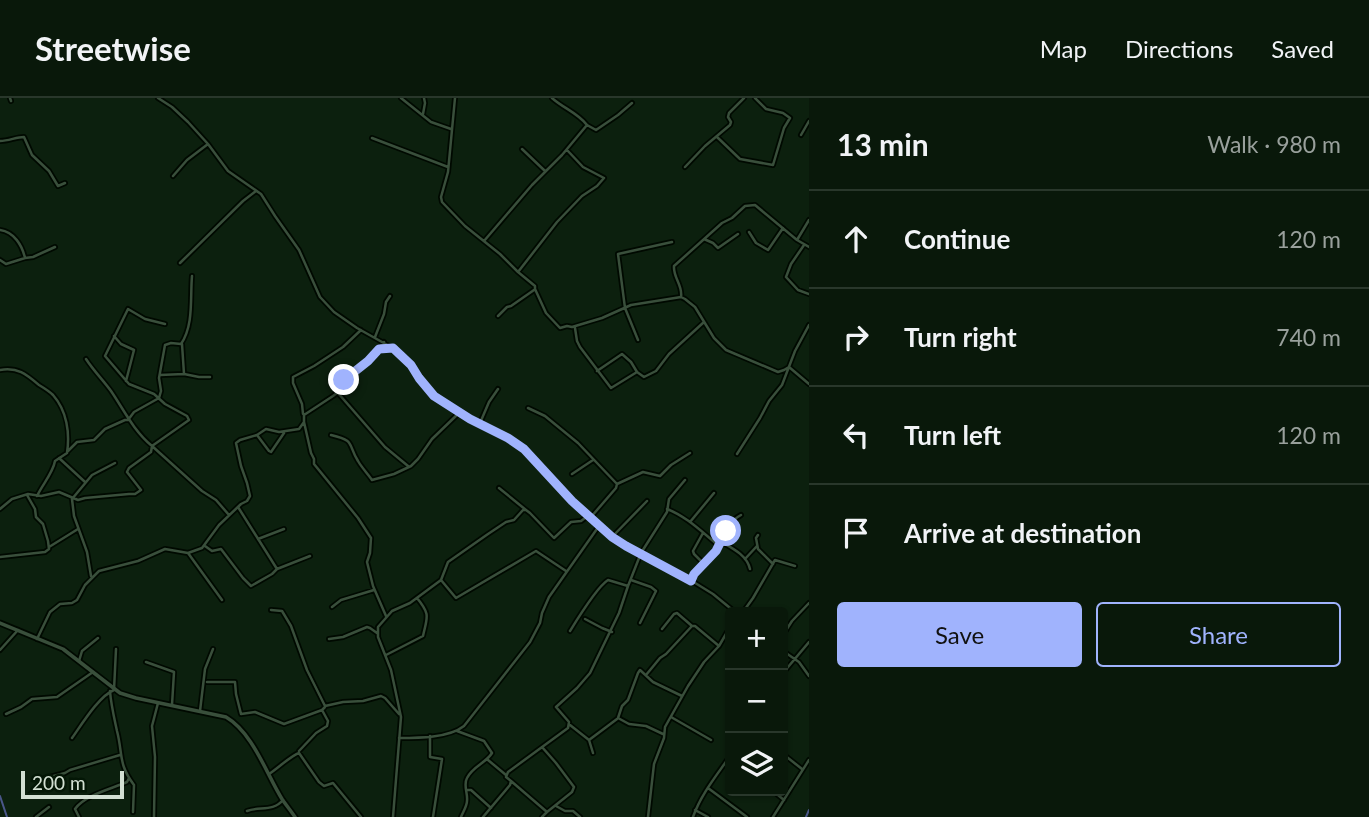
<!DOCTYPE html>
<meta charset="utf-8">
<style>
body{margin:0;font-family:Lato,sans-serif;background:#172518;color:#f1f3f6}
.controls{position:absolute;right:21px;bottom:21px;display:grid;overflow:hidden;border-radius:7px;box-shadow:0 2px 5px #0004}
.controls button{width:63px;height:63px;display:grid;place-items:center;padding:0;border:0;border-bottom:2px solid #29372b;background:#09180a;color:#f1f3f6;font:35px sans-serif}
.scale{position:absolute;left:21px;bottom:18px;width:103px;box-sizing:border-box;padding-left:7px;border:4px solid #d3e0d3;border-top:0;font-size:19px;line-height:24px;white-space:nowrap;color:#d3e0d3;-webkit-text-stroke:5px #041706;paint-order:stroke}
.stop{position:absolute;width:21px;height:21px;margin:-16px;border:5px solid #a0b3fd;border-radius:50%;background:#fff}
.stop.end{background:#a0b3fd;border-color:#fff;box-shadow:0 2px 7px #0008}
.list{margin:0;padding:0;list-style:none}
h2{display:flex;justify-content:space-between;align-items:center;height:91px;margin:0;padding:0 28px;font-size:30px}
h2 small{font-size:23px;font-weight:400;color:#99a09c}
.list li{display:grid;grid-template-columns:46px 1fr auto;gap:21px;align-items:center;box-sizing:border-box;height:98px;padding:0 28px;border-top:2px solid #29372b}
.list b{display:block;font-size:26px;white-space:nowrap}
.list em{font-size:23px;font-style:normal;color:#99a09c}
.actions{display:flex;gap:14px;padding:21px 28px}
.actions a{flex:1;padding:16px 0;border:2px solid #a0b3fd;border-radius:7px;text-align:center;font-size:24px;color:#a0b3fd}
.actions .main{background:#a0b3fd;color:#111}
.icon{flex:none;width:38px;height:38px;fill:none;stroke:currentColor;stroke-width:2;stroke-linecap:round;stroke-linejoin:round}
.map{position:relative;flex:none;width:809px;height:719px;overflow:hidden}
header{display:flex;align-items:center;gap:42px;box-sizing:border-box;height:98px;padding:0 35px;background:#09180a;border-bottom:2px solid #29372b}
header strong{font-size:33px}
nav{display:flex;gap:38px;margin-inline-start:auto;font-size:24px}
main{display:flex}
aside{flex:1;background:#09180a}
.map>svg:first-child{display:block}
</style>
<header>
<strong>Streetwise</strong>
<nav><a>Map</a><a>Directions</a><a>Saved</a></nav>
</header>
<main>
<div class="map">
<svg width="809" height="719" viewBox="0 0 809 719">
<rect width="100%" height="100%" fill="#0c200e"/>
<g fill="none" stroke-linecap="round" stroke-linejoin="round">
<path stroke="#4a5688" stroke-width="2" d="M0,698l7,21
M806,719l3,-7"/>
<g stroke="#000900" stroke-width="6">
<path id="minor" d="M10,0l1,3
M158,0l14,9 16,15 20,22 20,27 33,23 14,22 24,34 21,47 14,15 23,16 41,23 13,14 12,19 16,16 31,19 38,19 16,11 48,52 40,36 14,9 53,27 34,21 22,18
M401,0l30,24 20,7
M455,0l-7,74 -7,25 1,5 23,24 35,28 18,18 17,14v3l11,24 14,15 7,-2 5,1 30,-9 29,-13 50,-8 4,2 10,8 19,31 12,12 52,22 6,-2 5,-3
M423,16l2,-11 -1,-5
M587,27l9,5 22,-15 14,-12
M801,37l8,-14
M717,39l23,22 33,6 11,-37 6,-10 -7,-5 -17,-4 -11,-11
M372,40l76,29
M0,43c9,0 16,-4 24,-4l8,18 17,16 9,15 7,-3
M522,51l23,22
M685,69l20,-21 25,-21 1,-3 -3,-5 1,-4 15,-15
M173,78l14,-16 21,-16
M0,132c14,2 22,15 25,28l8,-1 22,-10
M749,134l7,11 12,7 15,-22
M704,141l9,4 5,5 20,-14
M797,142l12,-20
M484,143l48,-56 30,-30 25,-30c-9,-12 -24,-17 -35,-27
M804,147l-13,19 -5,13 12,13 11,4
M0,162l6,4 19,-6
M180,165l63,-62 13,-10
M518,174l39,-50 25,-26 15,-10 7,-8 -21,-11 -16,-17
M681,199c2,-12 -8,-19 -7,-31l48,-43 10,-5 13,-12 10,-1 42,35 12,7
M498,218l9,-9 4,-1 23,-16
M575,230l2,13 3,6 31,41 26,-16 7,5 12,-6 13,-17 35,-32
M114,238l7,8 13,6 -8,31
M375,239l9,-23 2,-12 4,-6
M638,242l-13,-32 -7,-54 54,-12
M182,246l2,30
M379,251l14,-1
M86,261c7,11 17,21 25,32 13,19 22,39 41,55l37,-26 -2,-4 -22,-12 -11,-10 -25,-10 -24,-28 23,-47 17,10 20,5
M789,269l20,17
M0,272c18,-3 26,4 39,15 5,3 10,6 14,10 14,16 17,38 14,58l-12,8c-2,12 -13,24 -18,35
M597,273l25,-17 9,8 6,10
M160,277l24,-1 15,3h11
M338,295l47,54 23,19
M528,310l17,8 33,27 39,41 -1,4 -25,29
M303,316l-1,-10 -9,-21v-6l21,-11 29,-19 18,-17
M304,324l7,31 3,6v5l44,54 13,20 -1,15 -3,9 6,24 13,30
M480,325l9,-21 9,-13
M257,337l12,16 2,1 13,-19
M331,337c25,6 16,8 27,26 4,7 10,13 14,19l22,-6 17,-8 7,-7 14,-20 28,-27
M68,353l9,-9 17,-2 11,-11 20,-9h3l6,-8 25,-14 2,-7 -2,-13 6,-33 6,-2 10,1c13,-19 9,-46 11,-68
M737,356l23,-36 9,-17 13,-16 13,-34 14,-26
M59,360l26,24
M572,376l21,-14
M617,386l26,-12 17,4 11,-11 19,-12
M499,390l27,22
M238,409l39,62
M0,411l12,-10 16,-5 13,2 18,-4 19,8 7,-2 44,-4h6l6,-4 -14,-18 2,-4 22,-16 1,-6 50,45 14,9 13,15
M667,411c19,7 36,24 51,36
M690,424l24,-29
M703,435l-10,18 1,3 10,10
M758,437l-2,3 2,11 15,15
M612,439l35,-36
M258,441l26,-10
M720,443c12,7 27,14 30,28
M205,448l7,5 9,-2 22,29 8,8 21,-12 5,-5 33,-13
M49,449l29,-18
M188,455l34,47
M0,459l45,-5 4,-3 -1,-8 -5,-17 -7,-7 -1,-8 -8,-14
M745,461l12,-13
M91,478l-4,-24 -13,-36 -2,-17 20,-24 23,-12
M441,482l15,18 80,-47 30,20
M631,482l20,7 5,4 -16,32
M691,482c6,-12 19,-18 25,-30 8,-13 10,-27 25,-35
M332,509l9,-7 33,-10
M271,512l11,1 9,15 16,44 18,36 18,-4 20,-1 18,-5 4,2 14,16
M743,514l10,-14 22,-38 20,6
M585,521l17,9 10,4
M662,531l12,-15 3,-1 15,13
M570,533c8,-13 27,-44 38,-51l20,6
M783,537l9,-14 17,-18
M37,541l13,-27 10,-8 12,-1 5,-3 8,-15 14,-14 39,-10 27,-12 23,4 14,-5 17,-23 22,-21 6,-3 3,-5 -3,-13 -6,-17 -5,-23 4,-3 17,-5 9,-6 13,3 20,-3 5,-7v-7l29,-19 4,-3 9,-15 22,-17 16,-19
M329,541l14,-2 24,-10 3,1 7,5
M0,552l18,-20
M783,553l16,11 10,14
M386,557l37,-19c4,-19 8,-21 -6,-38
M79,563l3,-10 16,-13
M146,564l28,10 -2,33
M783,575l26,-31
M646,577l14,-17 6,-4 26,-28h3l24,20
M207,584h28l1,12 5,20 14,-2 29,12 38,-14 3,-3
M110,593c1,14 4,26 7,40 6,23 1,33 17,54l-1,27
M200,613l5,-42 8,-20
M6,616l15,-7 11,-8 25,-2 36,-25
M671,619l40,23
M570,627l19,15 4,13
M457,633l27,10 8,12c-6,10 -19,13 -25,25 -4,7 1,15 0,23 0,5 -4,11 -6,16
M663,636l-17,-8 -17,-2 -11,-6 4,-12 6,-6 10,-27 2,-3 13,12 29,14
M430,638v21l12,2 -9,58
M72,640c10,-14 27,-42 42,-48l2,-41
M399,640c19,0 50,0 65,-12l66,-84 10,-19 2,-10 7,-16 50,-71
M589,642l28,-21
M542,649l14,16 18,24 -2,5 -25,20 -5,5
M299,653l17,-18 11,-7 1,-5 -6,-11
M783,656l19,15
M488,662l18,15
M269,676c9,-6 23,-19 30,-21l20,29 5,4 9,-3 28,34
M42,681l23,-6 5,-3 50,-15
M511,683l-5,-4 2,-5 60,-44 1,-6 -13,-15 21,-19 13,-15 29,-60 9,-27 13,-33 26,-41 2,-13 16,-19
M708,690l39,29
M467,692h4l20,18
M773,693l11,9
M556,708l9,5h8l7,6
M695,712l13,7
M247,713c12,-5 26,1 36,-11
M36,719l13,-10
M79,719l-4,-8c10,-14 36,-20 52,-27l2,-4
M154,719l1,-60 -3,-31 6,-23
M393,719l8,-100 -10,-47 -13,-33v-10l14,-16 18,-8 31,-23 7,-18 40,-28 18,-12 8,-2 9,-10h3l4,3 24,25 17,-16 10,-1 8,-6
M483,719l27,-32 1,-4 36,31
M648,719l6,-53 10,-26 1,-11 23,-41 16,-24 15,-16 11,-19
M693,719c8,-23 24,-42 37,-61
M773,719l36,-57"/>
</g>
<g stroke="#000900" stroke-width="7">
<path id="tertiary" d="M0,525l63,26 57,44 16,5 90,19c27,16 40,56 56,82 4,6 9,12 13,18"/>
</g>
<use href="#minor" stroke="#394f3b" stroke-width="2.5"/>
<use href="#tertiary" stroke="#394f3b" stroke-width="3.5"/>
</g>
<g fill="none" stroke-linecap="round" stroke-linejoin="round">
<path stroke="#a0b3fd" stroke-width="9" d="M344,282l24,-19 11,-12 14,-1 18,17 8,13 15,18 36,23 38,19 16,11 48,52 40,36 14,9 65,35 3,-7 22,-23 10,-20"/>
</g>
</svg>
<div class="controls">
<button>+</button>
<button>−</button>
<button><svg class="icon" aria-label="layers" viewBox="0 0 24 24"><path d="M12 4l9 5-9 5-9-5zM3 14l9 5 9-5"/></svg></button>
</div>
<div class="scale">200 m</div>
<div class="stop" style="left:726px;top:433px"></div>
<div class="stop end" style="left:344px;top:282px"></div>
</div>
<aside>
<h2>13 min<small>Walk · 980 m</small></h2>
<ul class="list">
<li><svg class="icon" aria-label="ahead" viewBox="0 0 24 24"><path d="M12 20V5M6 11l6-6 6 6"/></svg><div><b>Continue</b></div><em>120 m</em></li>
<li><svg class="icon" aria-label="right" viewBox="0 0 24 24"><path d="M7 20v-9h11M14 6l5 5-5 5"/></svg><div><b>Turn right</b></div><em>740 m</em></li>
<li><svg class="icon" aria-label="left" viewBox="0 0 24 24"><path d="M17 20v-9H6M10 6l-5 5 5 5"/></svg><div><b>Turn left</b></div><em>120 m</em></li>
<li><svg class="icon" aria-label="arrive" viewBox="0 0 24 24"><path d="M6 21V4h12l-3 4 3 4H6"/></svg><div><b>Arrive at destination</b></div></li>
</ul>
<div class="actions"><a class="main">Save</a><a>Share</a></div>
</aside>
</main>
